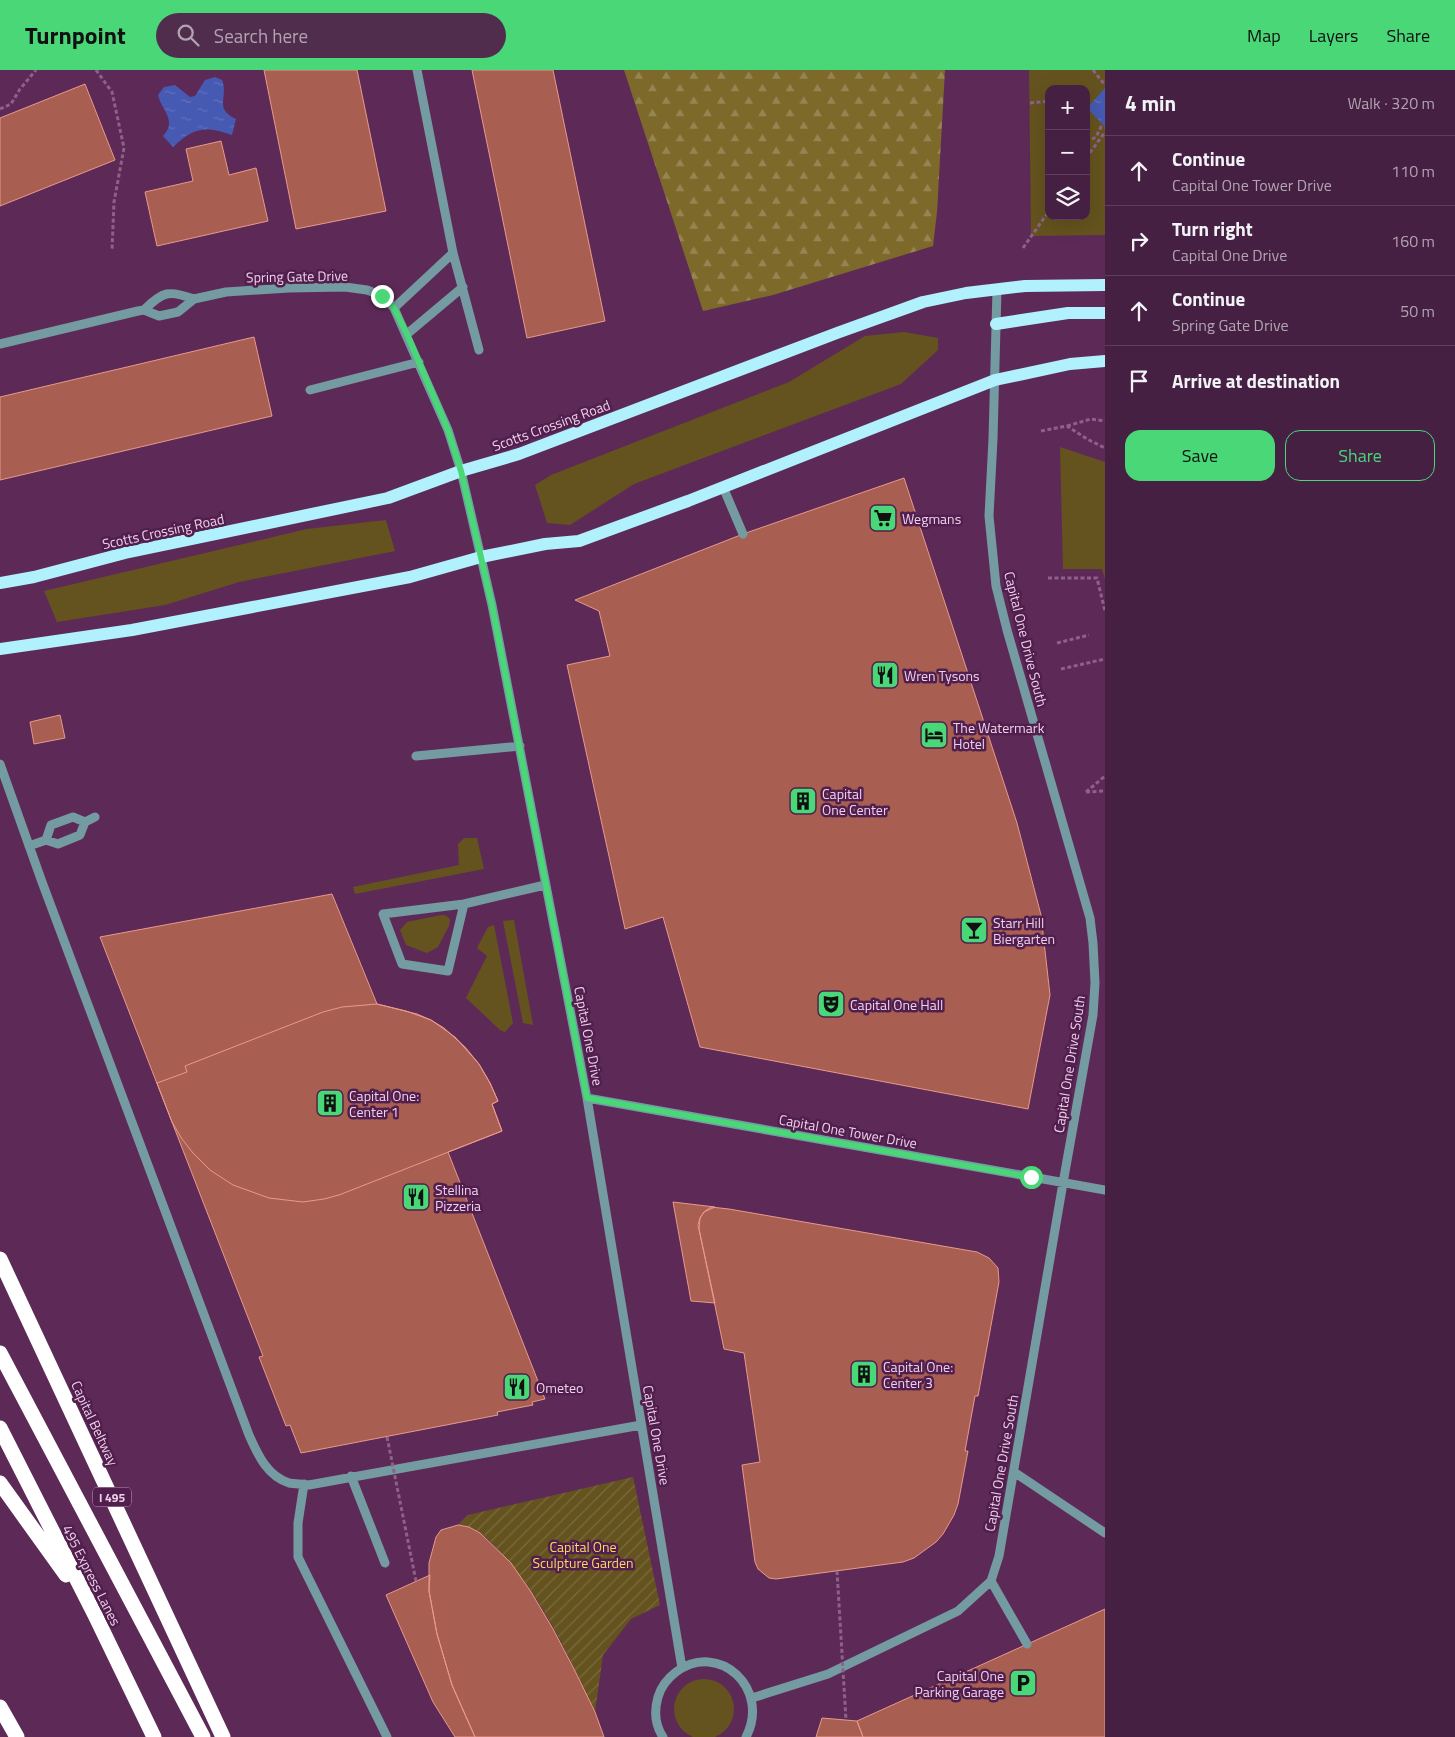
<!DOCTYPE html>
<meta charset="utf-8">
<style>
body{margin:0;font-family:"Titillium Web",sans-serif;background:#502d4d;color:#f1f3f6}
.controls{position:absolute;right:15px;top:15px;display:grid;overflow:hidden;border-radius:10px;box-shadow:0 5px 20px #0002}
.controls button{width:45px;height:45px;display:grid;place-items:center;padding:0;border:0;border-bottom:1px solid #5e3e5b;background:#462042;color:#f1f3f6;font:25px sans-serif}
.stop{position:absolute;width:15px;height:15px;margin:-11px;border:4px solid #49d778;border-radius:50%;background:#fff}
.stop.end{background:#49d778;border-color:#fff;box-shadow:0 1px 5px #0008}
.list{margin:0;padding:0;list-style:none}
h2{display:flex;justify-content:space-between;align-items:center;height:65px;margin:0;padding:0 20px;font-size:21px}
h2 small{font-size:16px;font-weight:400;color:#b0a3b2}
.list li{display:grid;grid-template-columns:32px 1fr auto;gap:15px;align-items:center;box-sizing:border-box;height:70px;padding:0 20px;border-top:1px solid #5e3e5b}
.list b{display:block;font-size:19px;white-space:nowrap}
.list p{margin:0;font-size:16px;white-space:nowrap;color:#b0a3b2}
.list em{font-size:16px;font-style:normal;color:#b0a3b2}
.actions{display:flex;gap:10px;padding:15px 20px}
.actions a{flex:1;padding:11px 0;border:1px solid #49d778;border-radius:15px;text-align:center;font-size:18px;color:#49d778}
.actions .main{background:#49d778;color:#111}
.icon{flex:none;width:28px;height:28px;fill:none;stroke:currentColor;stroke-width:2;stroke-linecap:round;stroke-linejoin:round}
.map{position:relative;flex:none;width:1105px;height:1667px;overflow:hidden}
header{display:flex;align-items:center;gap:30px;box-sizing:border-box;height:70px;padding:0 25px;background:#49d778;color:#111}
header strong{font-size:24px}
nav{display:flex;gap:28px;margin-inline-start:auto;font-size:18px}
.search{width:350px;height:45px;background:#502d4d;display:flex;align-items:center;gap:12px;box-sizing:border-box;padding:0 18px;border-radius:28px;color:#b0a3b2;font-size:19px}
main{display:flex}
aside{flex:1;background:#462042}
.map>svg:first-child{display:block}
</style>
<header>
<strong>Turnpoint</strong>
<div class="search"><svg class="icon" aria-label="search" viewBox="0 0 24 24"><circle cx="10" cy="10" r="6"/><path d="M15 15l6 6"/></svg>Search here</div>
<nav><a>Map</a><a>Layers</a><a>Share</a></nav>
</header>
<main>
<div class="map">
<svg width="1105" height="1667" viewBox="0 0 1105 1667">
<defs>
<pattern id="forest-firs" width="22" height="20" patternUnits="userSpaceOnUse" patternTransform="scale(1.25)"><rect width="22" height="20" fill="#7d692a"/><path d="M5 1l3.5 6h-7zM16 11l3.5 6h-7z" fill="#968453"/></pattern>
<pattern id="garden-furrows" width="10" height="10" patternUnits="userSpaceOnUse" patternTransform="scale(1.25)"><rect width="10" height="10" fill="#64531e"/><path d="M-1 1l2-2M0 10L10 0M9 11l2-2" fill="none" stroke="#7a6b3f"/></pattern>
<pattern id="water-ripples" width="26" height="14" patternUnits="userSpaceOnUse" patternTransform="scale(1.25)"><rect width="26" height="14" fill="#465ab3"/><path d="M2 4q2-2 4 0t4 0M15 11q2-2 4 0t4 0" fill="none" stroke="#6171be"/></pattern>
</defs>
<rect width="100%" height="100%" fill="#5d2a58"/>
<path fill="#64531e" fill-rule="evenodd" d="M1029,0h76v165l-74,1zM1049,19h37v127h-37z
M904,262l34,6v12l-37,34 -267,100 -64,41 -23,-2 -12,-38 16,-10 238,-93 76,-46z
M1060,377l45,15v117l-3,-10h-39z
M386,450l9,31 -156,31 -74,23 -108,17 -13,-31 263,-62z
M464,768h13l7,31 -129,25 -2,-7 106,-22 -1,-21z
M441,845h4l5,4 -1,7 -11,21 -11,6 -21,-8 -6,-15 7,-8z
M514,850l19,105 -10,-2 -20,-102z
M494,855l19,98 -8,9 -5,-2 -34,-32 21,-42 -10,-8 11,-21z
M674 1639a30 30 0 1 1 60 0a30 30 0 1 1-60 0Z"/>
<path fill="url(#forest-firs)" d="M624,0h321l-8,142 -4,34 -160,49 -70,16z"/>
<path fill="url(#garden-furrows)" d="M633,1407l27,128 -29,14 -28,36 -8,57c-26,-55 -52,-113 -93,-158 -7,-7 -14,-16 -22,-21 -7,-5 -14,-7 -22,-8l10,-10z"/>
<path fill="url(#water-ripples)" d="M215,7l7,3c7,18 -9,28 14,39l-4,16c-26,-9 -38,-8 -59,12l-10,-11c15,-16 -2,-26 -5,-41l6,-8 11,-2 15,12 5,-1 10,-16z
M1105,18v39l-18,-19z"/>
<path fill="#a85f52" stroke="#e8998b" d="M264,0h93l29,141 -90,18z
M472,0h81l52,251 -78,17z
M85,14l30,76 -115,46v-88z
M221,71l8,34 27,-7 12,53 -111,25 -12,-54 48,-11 -7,-32z
M254,267l18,79 -272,64v-83z
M904,408l113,345 24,92 9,80 -22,114 -328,-62 -37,-130 -38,12 -58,-264 43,-9 -11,-45 -24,-11 168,-66z
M60,645l5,23 -31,6 -4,-22z
M332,824l45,110 40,10 14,6 24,17 24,27 11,19 8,18 -6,3 10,27 -54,21 97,247 -13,3 1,3 -36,7 1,3 -197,38 -11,-28 -4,1 -27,-69 4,-1 -163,-419z
M377,934l29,7 25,9 13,8 21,19 14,17 11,19 8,18 -6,3 10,27 -163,64 -15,4 -21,3 -34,-4 -36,-13 -23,-15 -17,-17 -11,-14 -10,-17 -15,-39 30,-11 -2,-6 138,-54 19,-5z
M673,1132l42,5 -11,5 -4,6 -2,7 17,78 -24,-2z
M711,1137l18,2 248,43 12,6 9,10 1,14 -21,114h-3l-10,55h3l-10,53 -4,11 -11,19 -7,8 -22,16 -11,4 -127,17 -7,-1 -11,-9 -3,-7 -13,-97 18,-3 -16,-109 -20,-4 -25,-120 1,-11 4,-6z
M458,1455l11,2 11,6 31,30 20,29 22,37 21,40 21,43 9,25h-129l-23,-52 -15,-51 -8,-43v-28l7,-26 5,-7z
M430,1505l-1,16 8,43 15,51 23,52h-20l-22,-35 -47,-107z
M1105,1539v128h-242l-6,-16z
M822,1648l35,3 6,16h-47z"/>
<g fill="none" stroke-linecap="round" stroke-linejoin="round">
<path stroke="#8e6189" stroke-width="3" stroke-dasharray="4 2.5" stroke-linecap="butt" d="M96,0l16,22 12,56 -10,54 -2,48
M1093,0l12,15
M1030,33l19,-2
M0,39l11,-5 9,-15 16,-19
M1086,72l10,-5 5,-10 4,1
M1086,88l19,-26
M1023,178l26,-37
M1067,356l24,-7 14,2
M1041,361l26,-5 20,13 18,9
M1048,508h49l8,33
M1057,573l32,-8
M1061,599l44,-10
M1086,722l19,-16
M1086,722l19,-1"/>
<path stroke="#749ba2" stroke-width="9" d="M417,0l36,183 26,97
M394,238l59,-55
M144,240c19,-19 25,-20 50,-11
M407,264l56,-47
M0,274l138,-33 6,-1 15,6 19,-4 16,-13 32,-7 63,-4 56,-1 22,3 16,6 11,12 54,122 13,41 31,134 95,493 95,570
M310,320l109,-28
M723,417l20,47
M416,686l104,-10
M0,694l42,118 207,553c9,20 18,41 40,48 6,1 14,1 20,2l332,-60
M46,770l5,-15 22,-8 12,5
M29,776l17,-6 12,4 22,-9 5,-13 10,-5
M464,834l-16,67 -46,-7 -19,-50 81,-10 81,-19
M587,1028l518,92
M1014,1402l91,61
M351,1406l34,87
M304,1414l-6,39v34l89,180
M991,1511l36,63
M752,1628l76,-24 130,-63 33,-30 8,-25 64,-373 30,-168 2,-32 -2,-40 -3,-25 -83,-288 -11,-44 -7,-70 4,-77 4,-150
M663,1667c-8,-12 -9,-26 -5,-40 3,-10 10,-19 18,-25 43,-32 95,17 70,65"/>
<path stroke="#b0f1fd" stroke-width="12" d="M996,254l72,-11h37
M0,513l34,-6 91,-24 263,-55 73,-27 58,-17 318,-121 86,-31 43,-9 59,-7 80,-1
M0,579l132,-19 278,-53 71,-20 64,-13 34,-3 109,-40 307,-121 75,-16 35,-3"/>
<path stroke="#fff" stroke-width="15" d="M0,1189l223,478
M0,1283l203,384
M0,1358l95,187 59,122
M0,1413l66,92
M0,1637l17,30"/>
<path stroke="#8e6189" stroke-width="3" stroke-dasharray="4 2.5" stroke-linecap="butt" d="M387,1367l29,144
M837,1501l9,149"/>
</g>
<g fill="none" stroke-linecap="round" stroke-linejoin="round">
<path stroke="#49d778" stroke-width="6" d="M382,226l12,12 13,26 41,96 13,41 31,134 95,493 444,79"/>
</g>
<defs>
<g id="supermarket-square" transform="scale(1.4375)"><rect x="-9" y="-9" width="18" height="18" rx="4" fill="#49d778" stroke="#511f4d"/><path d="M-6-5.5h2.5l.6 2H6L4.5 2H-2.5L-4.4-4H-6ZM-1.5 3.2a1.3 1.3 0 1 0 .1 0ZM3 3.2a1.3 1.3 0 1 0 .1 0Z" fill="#111"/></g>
<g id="restaurant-square" transform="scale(1.4375)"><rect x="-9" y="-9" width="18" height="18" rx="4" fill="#49d778" stroke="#511f4d"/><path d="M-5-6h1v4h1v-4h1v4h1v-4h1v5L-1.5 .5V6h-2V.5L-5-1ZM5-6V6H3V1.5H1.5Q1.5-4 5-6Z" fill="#111"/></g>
<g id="hotel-square" transform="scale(1.4375)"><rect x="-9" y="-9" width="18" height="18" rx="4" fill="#49d778" stroke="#511f4d"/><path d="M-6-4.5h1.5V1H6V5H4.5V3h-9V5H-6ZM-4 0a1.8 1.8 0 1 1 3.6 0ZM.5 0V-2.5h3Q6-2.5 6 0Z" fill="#111"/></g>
<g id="building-square" transform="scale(1.4375)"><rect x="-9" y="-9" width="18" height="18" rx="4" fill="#49d778" stroke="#511f4d"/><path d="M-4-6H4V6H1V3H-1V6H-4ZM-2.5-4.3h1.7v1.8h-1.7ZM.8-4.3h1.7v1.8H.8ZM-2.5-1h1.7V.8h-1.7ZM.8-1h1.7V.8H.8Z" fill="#111"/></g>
<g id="bar-square" transform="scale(1.4375)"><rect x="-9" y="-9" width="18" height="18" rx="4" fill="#49d778" stroke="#511f4d"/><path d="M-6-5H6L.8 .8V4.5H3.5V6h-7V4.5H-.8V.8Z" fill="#111"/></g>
<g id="theatre-square" transform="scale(1.4375)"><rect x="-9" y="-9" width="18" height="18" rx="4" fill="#49d778" stroke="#511f4d"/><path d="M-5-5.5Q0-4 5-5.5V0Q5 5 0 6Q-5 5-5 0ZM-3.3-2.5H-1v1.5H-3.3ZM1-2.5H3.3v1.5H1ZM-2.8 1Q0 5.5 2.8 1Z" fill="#111"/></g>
<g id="parking-square" transform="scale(1.4375)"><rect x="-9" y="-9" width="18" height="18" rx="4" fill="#49d778" stroke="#511f4d"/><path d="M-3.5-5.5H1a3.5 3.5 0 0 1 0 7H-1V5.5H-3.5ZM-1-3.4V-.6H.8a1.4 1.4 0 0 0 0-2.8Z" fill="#111"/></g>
</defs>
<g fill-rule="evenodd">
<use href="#supermarket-square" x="883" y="448"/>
<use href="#restaurant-square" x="885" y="605"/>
<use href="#hotel-square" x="934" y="665"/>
<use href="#building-square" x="803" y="731"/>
<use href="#bar-square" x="974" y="860"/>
<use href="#theatre-square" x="831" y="934"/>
<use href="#building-square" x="330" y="1033"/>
<use href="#restaurant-square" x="416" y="1127"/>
<use href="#building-square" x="864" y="1304"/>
<use href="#restaurant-square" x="517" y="1317"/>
<use href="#parking-square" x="1023" y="1613"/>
</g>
<g text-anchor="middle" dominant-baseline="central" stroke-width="5" stroke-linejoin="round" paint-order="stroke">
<rect fill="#511f4d" stroke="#c09bbc" stroke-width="1" x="93" y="1417.5" width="38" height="19" rx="4"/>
<g font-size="12" font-weight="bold" fill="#efd0eb">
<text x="112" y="1427">I 495</text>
</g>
<g font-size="14" fill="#efd0eb" stroke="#511f4d">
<text transform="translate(297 206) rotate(-1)">Spring Gate Drive</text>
<text transform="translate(551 355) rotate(-20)">Scotts Crossing Road</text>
<text transform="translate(163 461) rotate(-12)">Scotts Crossing Road</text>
<text transform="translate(1026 569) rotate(76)">Capital One Drive South</text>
<text transform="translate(589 966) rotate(79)">Capital One Drive</text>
<text transform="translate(1069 994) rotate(-81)">Capital One Drive South</text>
<text transform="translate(848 1061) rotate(10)">Capital One Tower Drive</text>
<text transform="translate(95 1353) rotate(65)">Capital Beltway</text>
<text transform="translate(657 1365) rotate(80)">Capital One Drive</text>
<text transform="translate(1001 1393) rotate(-80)">Capital One Drive South</text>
<text transform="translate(92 1505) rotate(63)">495 Express Lanes</text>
</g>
<g font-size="14" fill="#efd0eb" stroke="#511f4d" text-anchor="start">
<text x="902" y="448">Wegmans</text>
<text x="904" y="605">Wren Tysons</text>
<text x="953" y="657">The Watermark<tspan x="953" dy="16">Hotel</tspan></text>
<text x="822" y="723">Capital<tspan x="822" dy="16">One Center</tspan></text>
<text x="993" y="852">Starr Hill<tspan x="993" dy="16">Biergarten</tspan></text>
<text x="850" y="934">Capital One Hall</text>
<text x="349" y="1025">Capital One:<tspan x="349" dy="16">Center 1</tspan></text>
<text x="435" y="1119">Stellina<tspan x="435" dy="16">Pizzeria</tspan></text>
<text x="883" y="1296">Capital One:<tspan x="883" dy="16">Center 3</tspan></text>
<text x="536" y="1317">Ometeo</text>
<text x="1004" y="1605" text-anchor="end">Capital One<tspan x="1004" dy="16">Parking Garage</tspan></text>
</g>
<g font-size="14" fill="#fcd664" stroke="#511f4d">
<text x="583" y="1476">Capital One<tspan x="583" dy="16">Sculpture Garden</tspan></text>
</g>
</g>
</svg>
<div class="controls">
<button>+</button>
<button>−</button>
<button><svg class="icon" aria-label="layers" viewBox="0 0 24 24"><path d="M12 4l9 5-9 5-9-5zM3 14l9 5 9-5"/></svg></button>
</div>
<div class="stop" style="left:1031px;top:1107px"></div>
<div class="stop end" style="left:382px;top:226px"></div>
</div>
<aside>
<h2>4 min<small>Walk · 320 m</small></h2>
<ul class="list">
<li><svg class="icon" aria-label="ahead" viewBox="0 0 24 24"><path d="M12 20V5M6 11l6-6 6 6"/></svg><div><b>Continue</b><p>Capital One Tower Drive</p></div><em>110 m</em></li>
<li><svg class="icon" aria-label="right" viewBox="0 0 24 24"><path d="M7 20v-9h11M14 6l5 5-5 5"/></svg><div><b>Turn right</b><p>Capital One Drive</p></div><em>160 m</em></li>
<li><svg class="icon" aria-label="ahead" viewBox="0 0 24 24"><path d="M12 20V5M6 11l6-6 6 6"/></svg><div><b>Continue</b><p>Spring Gate Drive</p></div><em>50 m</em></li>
<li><svg class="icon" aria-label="arrive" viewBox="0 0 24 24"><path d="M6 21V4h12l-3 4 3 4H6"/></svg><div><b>Arrive at destination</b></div></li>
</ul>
<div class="actions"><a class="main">Save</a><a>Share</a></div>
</aside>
</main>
